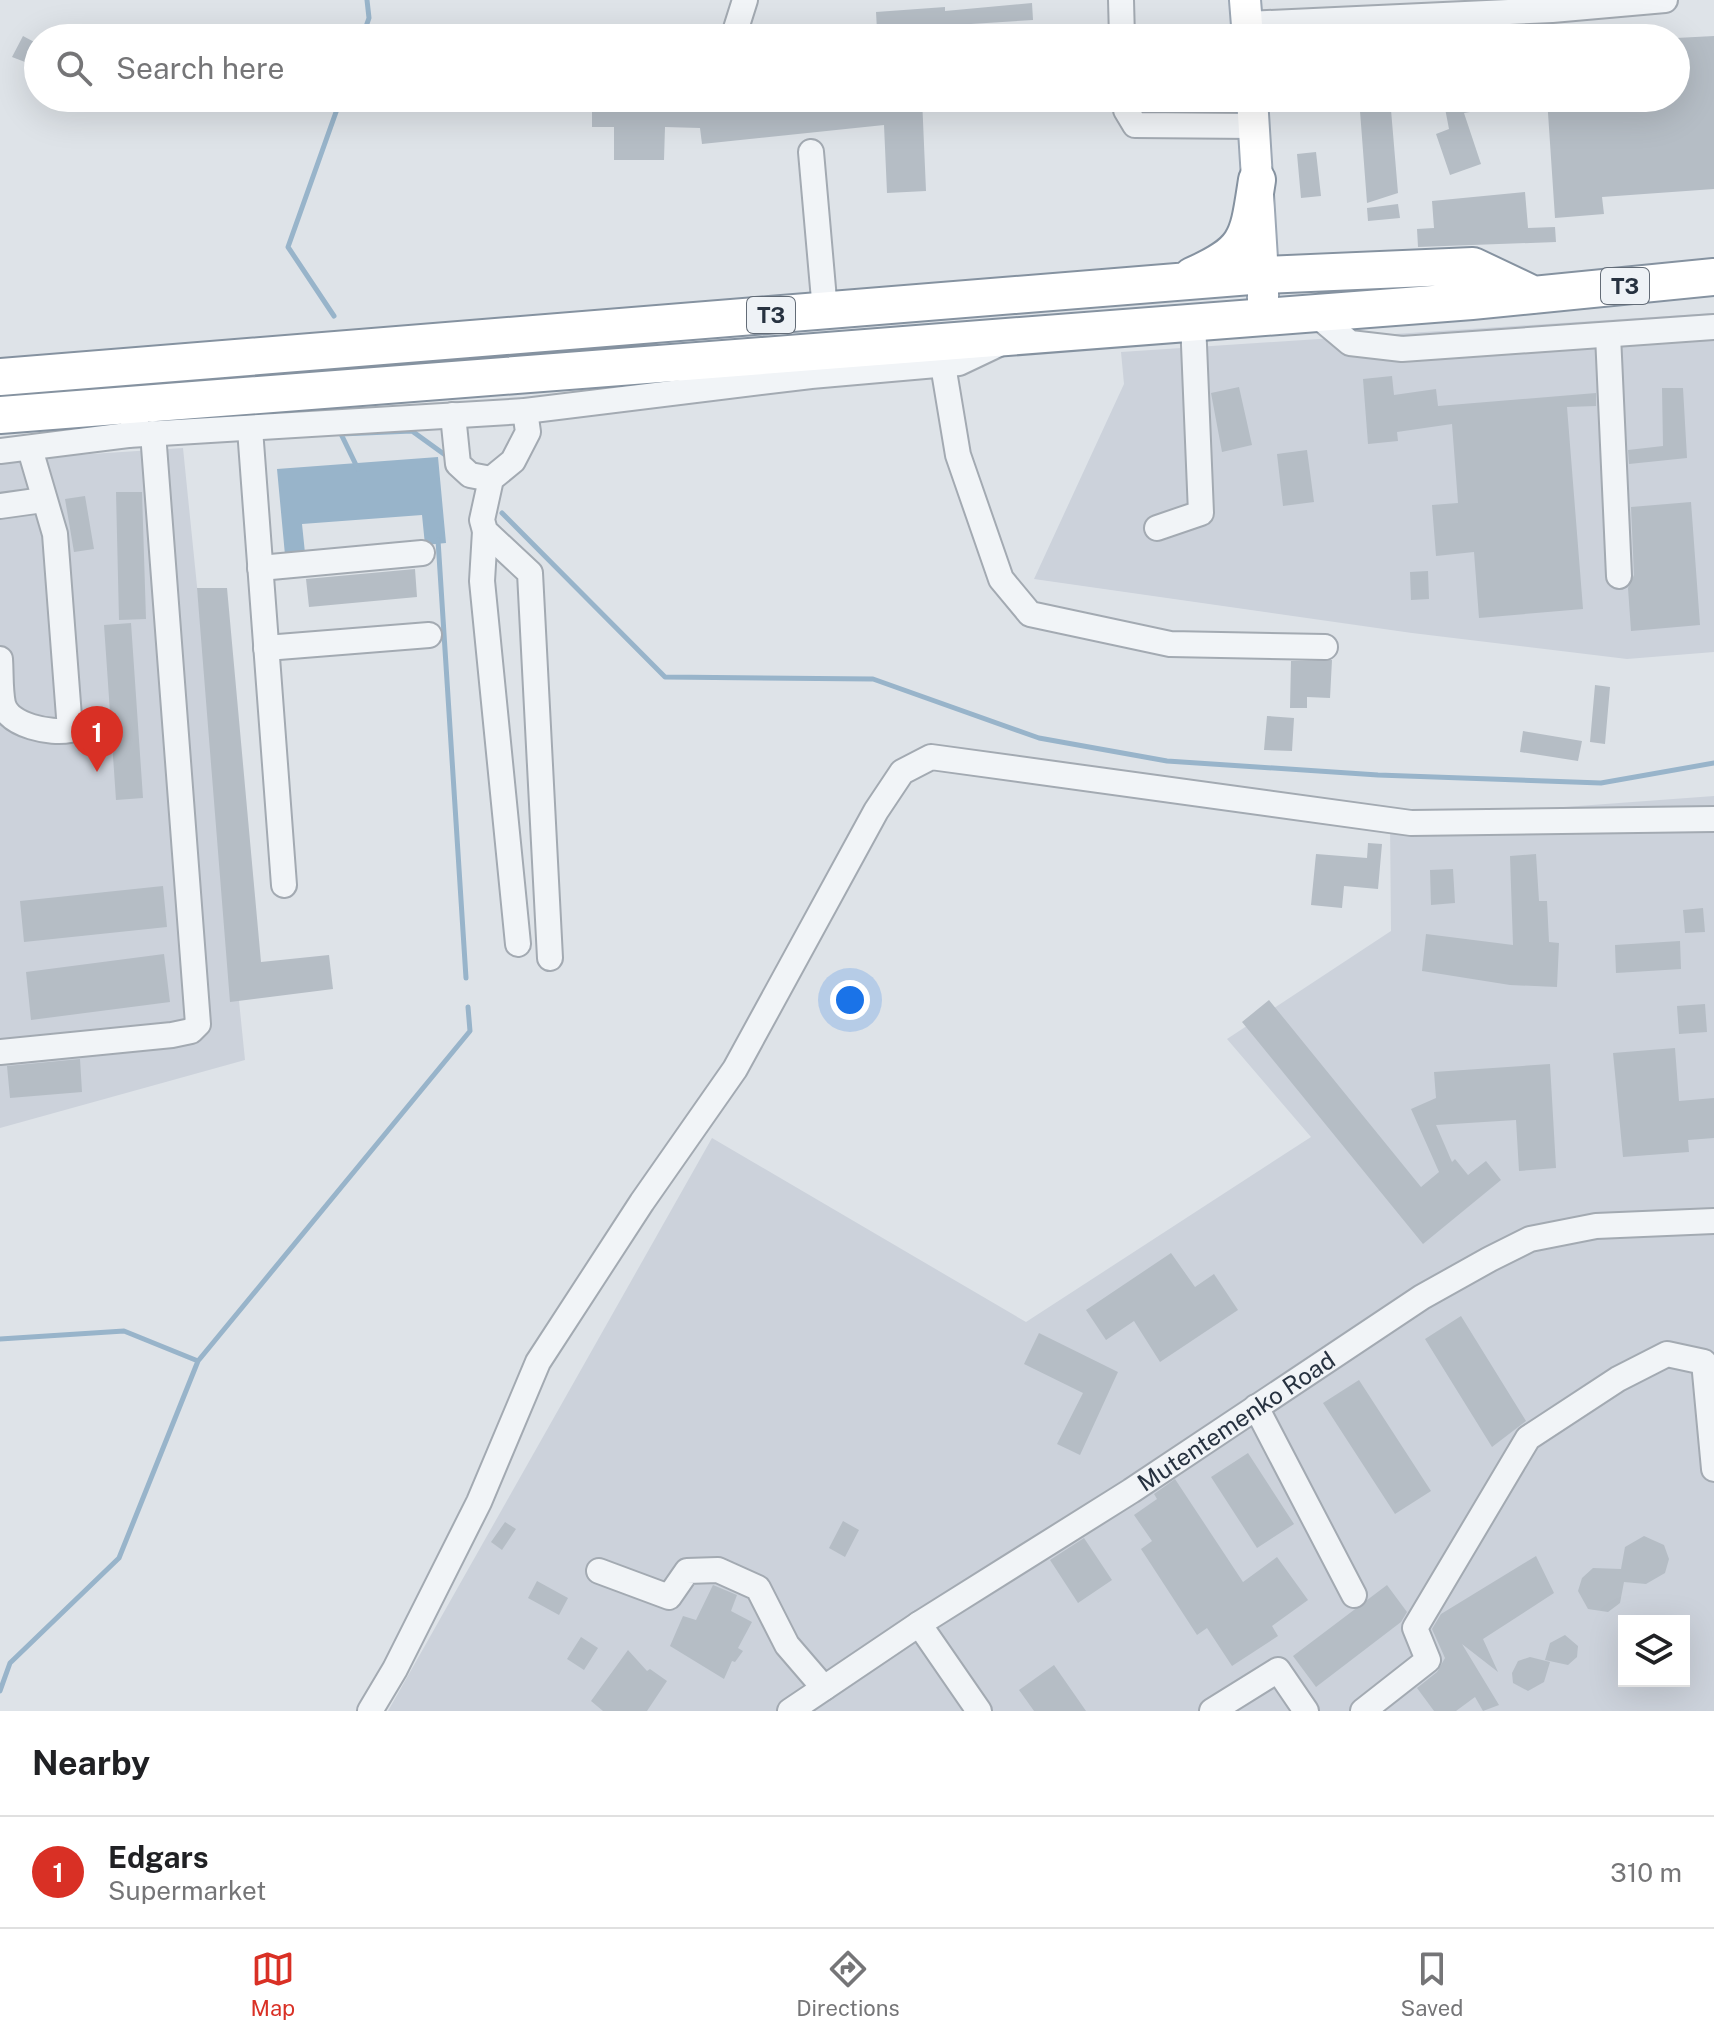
<!DOCTYPE html>
<style>
body{margin:0;font-family:"Public Sans",sans-serif;background:#f2f2f2;color:#202124}
.controls{position:absolute;right:24px;bottom:24px;display:grid;overflow:hidden;border-radius:0px;box-shadow:0 8px 32px #0002}
.controls button{width:72px;height:72px;display:grid;place-items:center;padding:0;border:0;border-bottom:2px solid #e0e0e0;background:#fff;color:#202124;font:40px sans-serif}
.you{position:absolute;left:850px;top:1000px;width:28px;height:28px;margin:-20px;border:6px solid #fff;border-radius:50%;background:#1a73e8;box-shadow:0 0 0 12px #1a73e833}
.badge{display:grid;place-items:center;width:52px;height:52px;border-radius:50%;background:#d93025;color:#fff;font-size:26px;font-weight:700}
.pin{position:absolute;translate:-50% -66px;filter:drop-shadow(0 2px 4px #0008)}
.pin::after{content:'';position:absolute;top:42px;width:28px;height:24px;background:inherit;clip-path:polygon(0 0,100% 0,50% 100%)}
.list{margin:0;padding:0;list-style:none}
h2{display:flex;justify-content:space-between;align-items:center;height:104px;margin:0;padding:0 32px;font-size:34px}
h2 small{font-size:26px;font-weight:400;color:#757577}
.list li{display:grid;grid-template-columns:52px 1fr auto;gap:24px;align-items:center;box-sizing:border-box;height:112px;padding:0 32px;border-top:2px solid #e0e0e0}
.list b{display:block;font-size:30px;white-space:nowrap}
.list p{margin:0;font-size:26px;white-space:nowrap;color:#757577}
.list em{font-size:26px;font-style:normal;color:#757577}
.icon{flex:none;width:44px;height:44px;fill:none;stroke:currentColor;stroke-width:2;stroke-linecap:round;stroke-linejoin:round}
.map{position:relative;flex:none;width:1714px;height:1711px;overflow:hidden}
.search{position:absolute;background:#fff;box-shadow:0 8px 32px #0002;left:24px;right:24px;top:24px;height:88px;display:flex;align-items:center;gap:20px;box-sizing:border-box;padding:0 28px;border-radius:44px;color:#757577;font-size:30px}
.sheet{height:216px;background:#fff}
nav{display:flex;justify-content:space-around;align-items:center;box-sizing:border-box;height:112px;border-top:2px solid #e0e0e0;background:#fff;font-size:22px;color:#757577}
nav a{display:grid;justify-items:center;gap:4px}
nav .on{color:#d93025}
.map>svg:first-child{display:block}
</style>
<div class="map">
<svg width="1714" height="1711" viewBox="0 0 1714 1711">
<rect width="100%" height="100%" fill="#dee3e8"/>
<path fill="#ccd2db" fill-rule="evenodd" d="M1714,313v339l-87,7 -215,-26 -378,-54 90,-195 -3,-32z
M183,448l62,612 -245,68v-668z
M1714,796v915h-1326l324,-573 314,184 285,-185 -84,-98 164,-108 -1,-111zM1624,1621h60v60h-60z"/>
<path fill="#98b4ca" d="M438,457l8,86 -21,2 -3,-30 -120,9 3,29 -20,2 -8,-86z"/>
<g fill="none" stroke-linecap="round" stroke-linejoin="round">
<path stroke="#98b4ca" stroke-width="5" d="M362,38l7,-20 -2,-18
M334,316l-46,-69 53,-149
M358,469l-17,-35 71,-3 36,26
M502,513l163,164 208,2 166,59 128,23 211,14 223,8 113,-20
M438,540l28,438
M0,1339l124,-8 74,30
M0,1691l10,-28 109,-105 79,-197 272,-330 -2,-24"/>
</g>
<path fill="#b5bdc5" d="M1032,3l1,17 -156,10 -1,-18 69,-5v4z
M23,36l15,8v23l-26,-10z
M1714,36v153l-112,8 2,17 -49,4 -8,-120h129v-60z
M592,98h330l4,93 -39,2 -3,-68 -182,19 -2,-16 -35,-1 -1,33h-50v-33h-22z
M1359,98h31l8,95 -31,10z
M1443,98h24l3,14 -6,1 17,51 -31,11 -14,-41 13,-5z
M1316,152l5,44 -20,2 -4,-44z
M1525,192l3,36 27,-1 1,15 -138,5 -1,-18 17,-1 -2,-27z
M1398,204l2,14 -32,3 -1,-13z
M1392,376l2,19 42,-6 2,17 158,-13v13l-29,1 16,202 -104,9 -5,-66 -38,4 -4,-51 26,-2 -6,-79 -55,8 1,9 -30,3 -5,-65z
M1239,387l13,58 -30,7 -11,-59z
M1662,388h21l4,70 -58,6 -1,-14 35,-4z
M1307,450l7,52 -31,4 -6,-52z
M116,492h26l4,127 -27,1z
M85,496l9,53 -20,3 -9,-53z
M1691,502l9,123 -69,6 -3,-43 6,-13 -3,-68z
M415,569l2,28 -108,10 -3,-28z
M1428,571l1,28 -18,1 -1,-28z
M197,588h30l34,374 68,-7 4,34 -103,13z
M131,623l12,175 -27,2 -12,-175z
M1332,660l-2,38 -23,-1v11h-17l1,-47z
M1595,685l15,2 -5,57 -15,-2z
M1267,716l27,2 -2,33 -28,-1z
M1523,731l59,10 -4,20 -58,-9z
M1368,843l14,1 -4,45 -34,-3 -2,22 -31,-3 5,-51 51,4z
M1536,854l3,47h8l2,41 10,1 -2,44 -47,-2 -88,-14 4,-37 87,11 -3,-89z
M1453,869l2,34 -24,2 -1,-35z
M163,886l4,41 -143,15 -4,-41z
M1703,908l2,24 -20,1 -2,-23z
M1680,941l1,28 -65,4 -1,-28z
M164,954l6,48 -139,18 -5,-48z
M1269,1000l152,187 18,-15 -28,-63 25,-11 -2,-26 116,-8 6,104 -37,3 -3,-51 -80,5 16,37 3,-3 13,16 18,-14 15,19 -78,64 -181,-222z
M1705,1004l2,28 -28,2 -2,-28z
M1675,1048l4,53 35,-3v40l-26,2 1,12 -66,5 -10,-104z
M80,1059l2,33 -72,6 -3,-32z
M1171,1253l24,34 19,-13 24,36 -78,52 -26,-41 -28,19 -20,-30z
M1461,1316l65,105 -34,26 -67,-108z
M1039,1333l79,39 -38,83 -23,-11 26,-51 -59,-29z
M1359,1380l72,111 -36,23 -72,-111z
M1248,1453l46,71 -37,24 -46,-71z
M1175,1479l68,103 34,-25 31,43 -36,26 6,10 -46,30 -25,-38 -10,7 -56,-86 11,-8 -18,-26 23,-16 -3,-5z
M843,1521l16,9 -14,27 -16,-9z
M505,1522l11,7 -14,21 -11,-8z
M1644,1536l20,9 5,14 -4,14 -19,11 -22,-2 -4,21 -12,9 -20,-3 -10,-18 4,-13 11,-10 28,1 4,-22z
M1084,1538l28,42 -34,23 -28,-43z
M1536,1556l18,37 -71,46 15,33 -36,-28 37,61 -16,6 -8,-14 -19,14h-22l-17,-23 20,-16 8,-14 -13,-29 9,-15z
M537,1581l31,17 -9,17 -31,-17z
M713,1585l24,10 -6,16 21,11 -14,26 5,3 -8,11 -3,-1 -8,18 -54,-33 13,-30 13,4z
M1387,1585l20,27 -6,10 -85,65 -23,-31z
M1565,1635l13,11 -1,11 -9,8 -23,-5 5,-17z
M581,1637l17,11 -14,22 -17,-11z
M628,1650l19,21 3,-2 17,12 -20,30h-44l-12,-10z
M1530,1657l20,5 -6,20 -16,9 -15,-8 -1,-10 6,-12z
M1054,1665l32,46h-52l-15,-21z"/>
<g fill="none" stroke-linecap="round" stroke-linejoin="round">
<g stroke="#a3aab2" stroke-width="28">
<g id="minor">
<path d="M1121,0l1,38"/>
<path d="M1247,24l305,-14 113,-10"/>
<path d="M733,38l12,-38"/>
<path d="M1125,98l1,12 9,15 119,1"/>
<path d="M811,152l14,159"/>
<path d="M1313,312l37,31 52,6 312,-22"/>
<path d="M1608,335l11,241"/>
<path d="M943,365l15,90 43,124 29,35 140,30 155,3"/>
<path d="M525,411l3,21 -15,29 -22,18 -9,41 3,11 45,42 20,385"/>
<path d="M453,415l5,49 12,11 21,4"/>
<path d="M250,429l34,456"/>
<path d="M128,435l397,-24 286,-35 148,-13 40,-19"/>
<path d="M0,451l128,-16 8,-13"/>
<path d="M0,506l43,-6"/>
<path d="M1157,528l44,-15 -8,-192"/>
<path d="M485,531l-3,50 36,363"/>
<path d="M260,568l162,-15"/>
<path d="M266,648l163,-13"/>
<path d="M0,659c1,14 0,31 3,45 6,22 48,30 67,26l-15,-196 -25,-85"/>
<path d="M0,1052l172,-17 19,-4 7,-7 -45,-591"/>
<path d="M1256,1407l98,188"/>
<path d="M599,1571l70,26 18,-26 31,-1 40,18 29,57 37,43"/>
<path d="M919,1624l60,87"/>
<path d="M370,1711l25,-42 84,-167 59,-140 104,-160 93,-133 141,-258 26,-39 29,-15 480,66 303,-4"/>
<path id="s1" d="M790,1711l129,-87 212,-133 291,-194 68,-38 40,-20 66,-13 118,-5"/>
<path d="M1212,1711l66,-41 28,41"/>
<path d="M1363,1711l65,-51 -13,-32 113,-190 90,-59 49,-25 37,8 10,107"/>
</g>
</g>
<g stroke="#9da8b5" stroke-width="34">
<path id="major" d="M1245,0l3,38
M1252,98l11,177v41"/>
</g>
<g stroke="#8592a0" stroke-width="40">
<path id="highway" d="M1192,276c57,-25 56,-38 65,-96
M0,377l1263,-102 210,-9 61,29
M0,415l1472,-114 242,-24"/>
</g>
<use href="#minor" stroke="#f1f4f7" stroke-width="24"/>
<use href="#major" stroke="#fff" stroke-width="30"/>
<use href="#highway" stroke="#fff" stroke-width="36"/>
</g>
<g text-anchor="middle" dominant-baseline="central" stroke-width="6" stroke-linejoin="round" paint-order="stroke">
<g fill="#eef2f6" stroke="#636c77" stroke-width="2">
<rect x="1601" y="268" width="48" height="36" rx="6"/>
<rect x="747" y="297" width="48" height="36" rx="6"/>
</g>
<g font-size="22" font-weight="bold" fill="#273240">
<text x="1625" y="286">T3</text>
<text x="771" y="315">T3</text>
</g>
<g font-size="24" fill="#273240" stroke="#eef2f6">
<text stroke="none"><textPath href="#s1" startOffset="532">Mutentemenko Road</textPath></text>
</g>
</g>
</svg>
<div class="controls">
<button><svg class="icon" aria-label="layers" viewBox="0 0 24 24"><path d="M12 4l9 5-9 5-9-5zM3 14l9 5 9-5"/></svg></button>
</div>
<div class="you"></div>
<div class="pin badge" style="left:97px;top:772px">1</div>
<div class="search"><svg class="icon" aria-label="search" viewBox="0 0 24 24"><circle cx="10" cy="10" r="6"/><path d="M15 15l6 6"/></svg>Search here</div>
</div>
<section class="sheet">
<h2>Nearby<small></small></h2>
<ul class="list">
<li><span class="badge">1</span><div><b>Edgars</b><p>Supermarket</p></div><em>310 m</em></li>
</ul>
</section>
<nav>
<a class="on"><svg class="icon" aria-label="map" viewBox="0 0 24 24"><path d="M3 6l6-2 6 2 6-2v14l-6 2-6-2-6 2zM9 4v14M15 6v14"/></svg>Map</a>
<a><svg class="icon" aria-label="directions" viewBox="0 0 24 24"><path d="M12 3l9 9-9 9-9-9zM9 14v-3h6M13 9l2 2-2 2"/></svg>Directions</a>
<a><svg class="icon" aria-label="saved" viewBox="0 0 24 24"><path d="M7 4h10v16l-5-4-5 4z"/></svg>Saved</a>
</nav>
